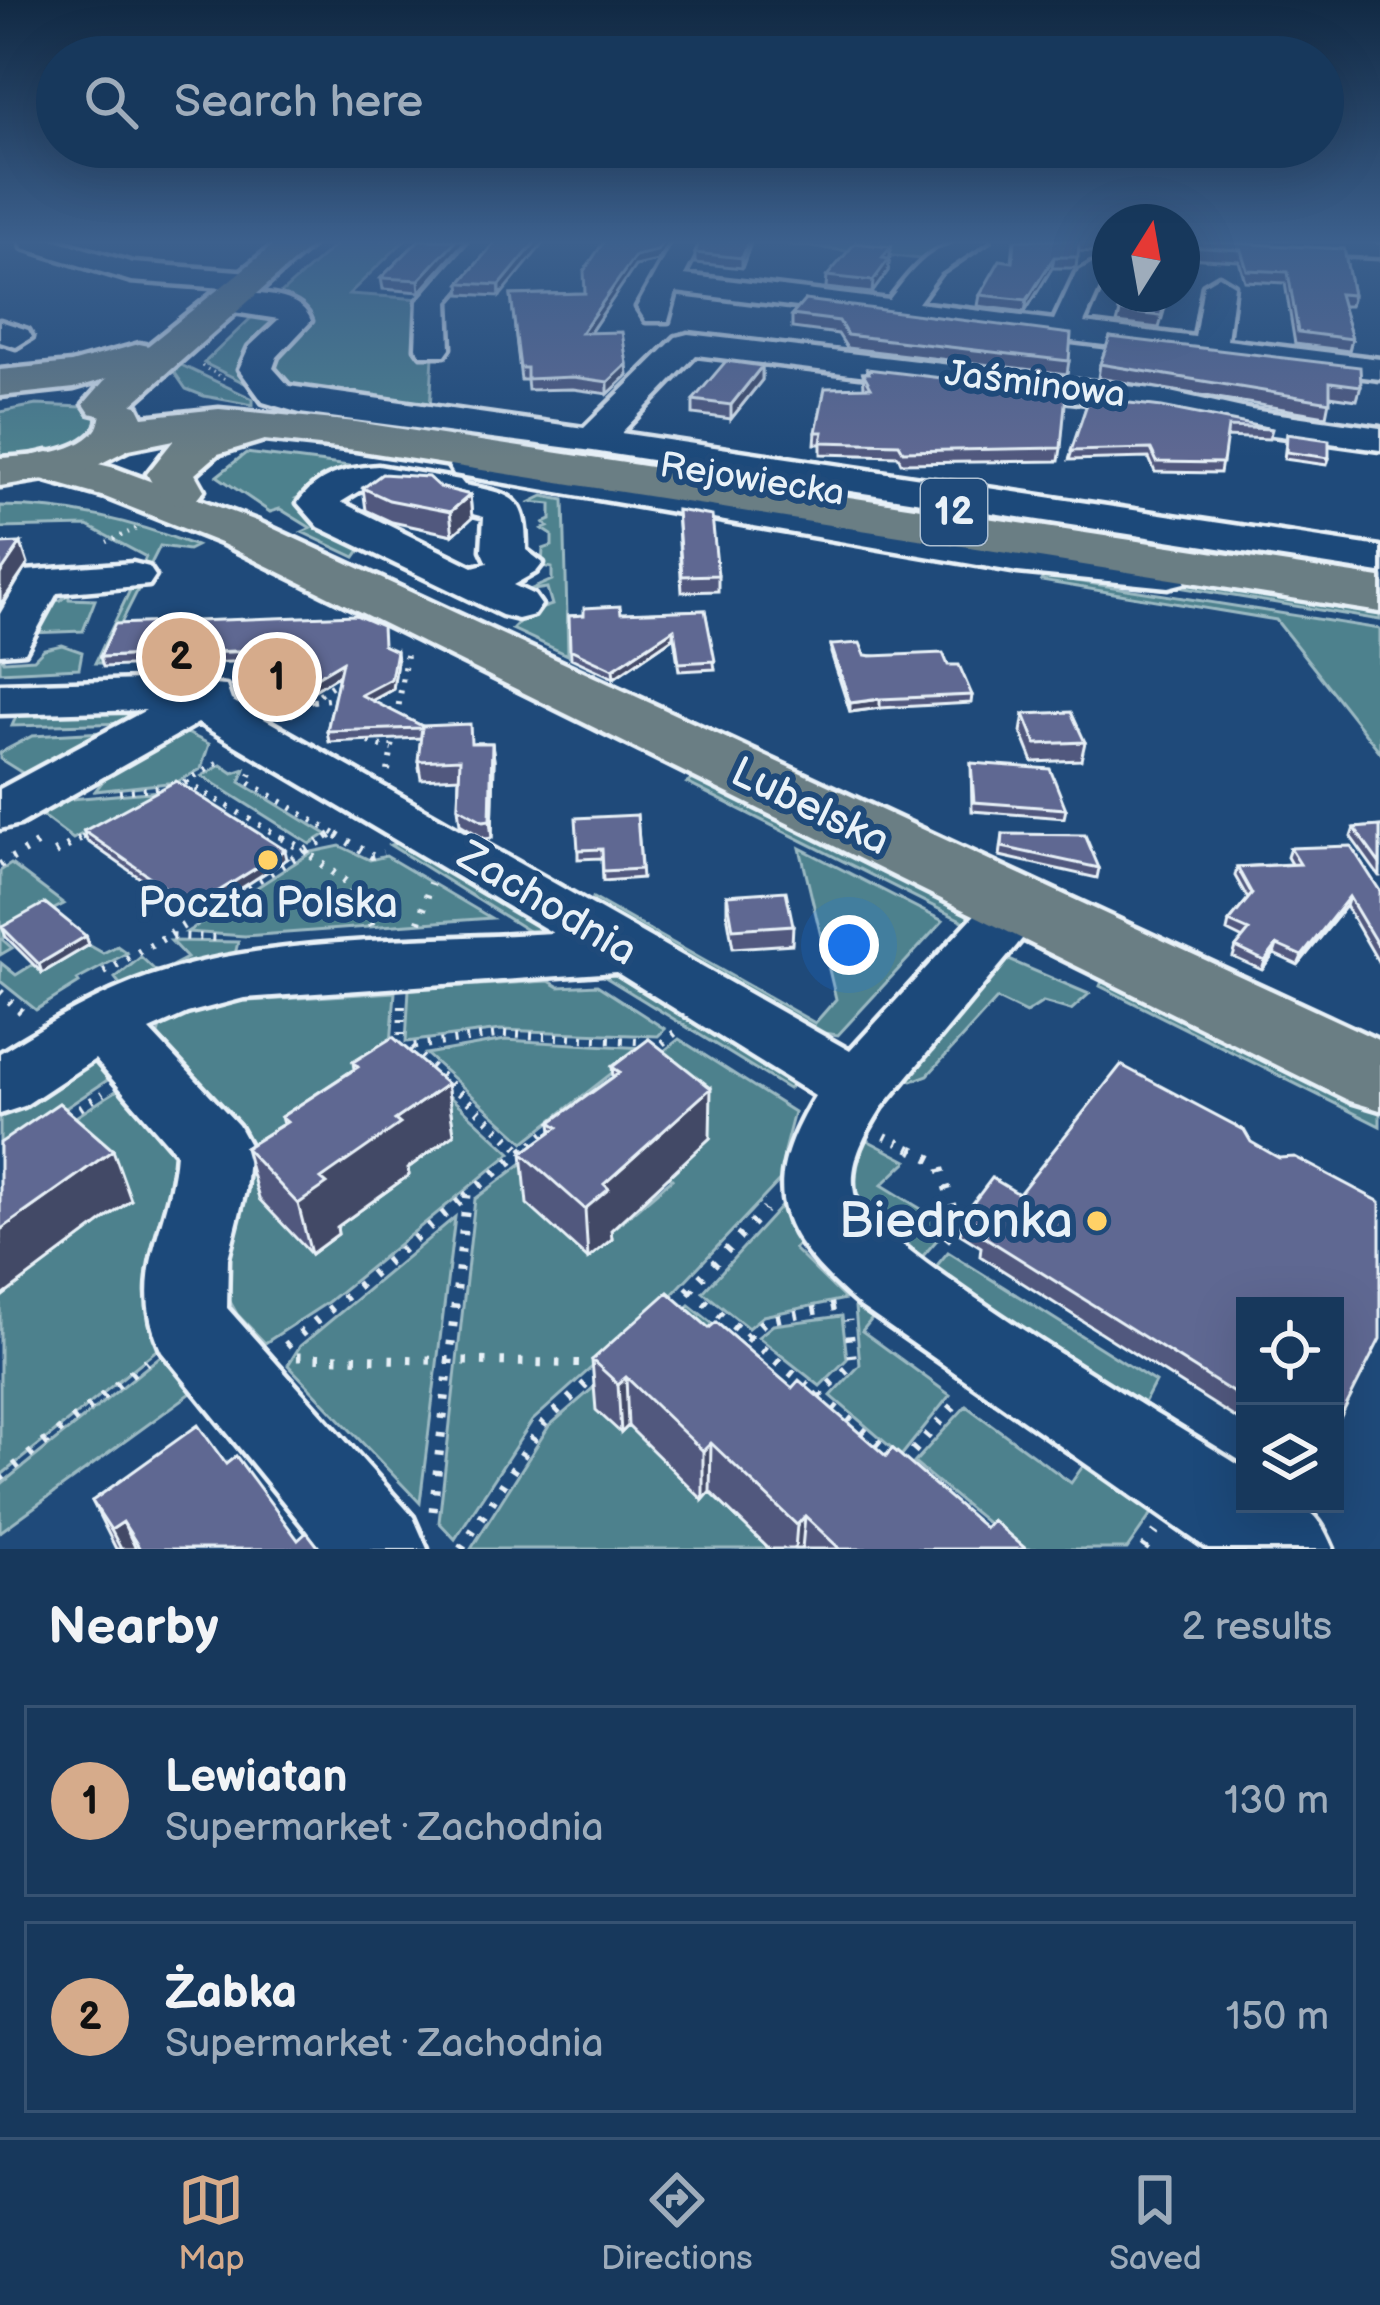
<!DOCTYPE html>
<meta charset="utf-8">
<style>
body{margin:0;font-family:"Balsamiq Sans",sans-serif;background:#203f62;color:#f1f3f6}
.controls{position:absolute;right:36px;bottom:36px;display:grid;overflow:hidden;border-radius:0px;box-shadow:0 12px 48px #0002}
.controls button{width:108px;height:108px;display:grid;place-items:center;padding:0;border:0;border-bottom:3px solid #365272;background:#17385c;color:#f1f3f6;font:60px sans-serif}
.compass{position:absolute;left:1092px;top:204px;width:108px;height:108px;border-radius:50%;background:#17385c;box-shadow:0 12px 48px #0002;rotate:11deg}
.you{position:absolute;left:849px;top:945px;width:42px;height:42px;margin:-30px;border:9px solid #fff;border-radius:50%;background:#1a73e8;box-shadow:0 0 0 18px #1a73e833}
.badge{display:grid;place-items:center;width:78px;height:78px;border-radius:50%;background:#d6ab8b;color:#111;font-size:39px;font-weight:700}
.pin{position:absolute;translate:-50% -50%;border:6px solid #fff;box-shadow:0 3px 12px #0006}
.list{margin:0;padding:0;list-style:none}
h2{display:flex;justify-content:space-between;align-items:center;height:156px;margin:0;padding:0 48px;font-size:51px}
h2 small{font-size:39px;font-weight:400;color:#9eacbb}
.list li{display:grid;grid-template-columns:78px 1fr auto;gap:36px;align-items:center;box-sizing:border-box;height:192px;margin:0 24px 24px;padding:0 24px;border:3px solid #365272;border-radius:0px}
.list b{display:block;font-size:45px;white-space:nowrap}
.list p{margin:0;font-size:39px;white-space:nowrap;color:#9eacbb}
.list em{font-size:39px;font-style:normal;color:#9eacbb}
.icon{flex:none;width:66px;height:66px;fill:none;stroke:currentColor;stroke-width:2;stroke-linecap:round;stroke-linejoin:round}
.map{position:relative;flex:none;width:1380px;height:1549px;overflow:hidden}
.search{position:absolute;background:#17385c;box-shadow:0 12px 48px #0002;left:36px;right:36px;top:36px;height:132px;display:flex;align-items:center;gap:30px;box-sizing:border-box;padding:0 42px;border-radius:66px;color:#9eacbb;font-size:45px}
.sheet{height:588px;background:#17385c}
nav{display:flex;justify-content:space-around;align-items:center;box-sizing:border-box;height:168px;border-top:3px solid #365272;background:#17385c;font-size:33px;color:#9eacbb}
nav a{display:grid;justify-items:center;gap:6px}
nav .on{color:#d6ab8b}
.map>svg:first-child{display:block}
</style>
<div class="map">
<svg width="1380" height="1549" viewBox="0 0 1380 1549">
<rect width="100%" height="100%" fill="#1f4a7a"/>
<filter id="ink" filterUnits="userSpaceOnUse"><feTurbulence type="fractalNoise" baseFrequency=".00833" numOctaves="2"/><feDisplacementMap in="SourceGraphic" scale="24" xChannelSelector="R" yChannelSelector="G"/><feConvolveMatrix kernelMatrix="1 2 1 2 8 2 1 2 1" color-interpolation-filters="sRGB"/></filter>
<g filter="url(#ink)">
<path fill="#4e818d" stroke="#9bb9c2" stroke-width="3" d="M341,240h64l-56,54 72,5 3,57h9l-3,54 -112,-15 -51,-14 4,-26 37,-38 -32,-19z
M785,240h182l-44,24 -3,-5 -136,-15z
M266,311l19,7 -28,71 -53,-26 47,-45z
M179,364l74,35v6l-49,-9 -18,-7 -11,-16z
M36,405l47,2 23,12 -22,28 -84,17v-52z
M246,453l151,19 -43,-3 -57,29 18,4 52,38 -12,17 -53,-25 9,-4 -31,-19 -10,3 -53,-36z
M543,496l21,4 4,155 -56,-26 16,-16 24,-8 -5,-17 -20,3 25,-11v-12l-10,-2 1,-17 9,-3v-11l-9,-6 5,-2 -4,-4 7,-3v-16l-20,-2z
M0,506c70,0 131,15 196,40l-8,4 -28,-4 -59,117h-6l51,-106 -58,-31 -88,2z
M1087,572l293,34v14z
M1044,576l336,53v123l-104,-132 -235,-39z
M69,593v6l26,1 -12,31 -51,2 16,-31 13,-2z
M62,645l20,7 -3,16 -79,4v-18l4,7 30,-2 10,-10z
M152,709l-19,14 -121,3 7,-16z
M122,731l-90,48 -32,-20v-6l32,-17z
M183,731l26,13 -8,25 -24,13 -82,9 14,-18z
M221,765l12,8 12,-4 -5,13 86,52 -16,10 -108,-68z
M698,776l268,132 3,16 -282,-141z
M160,791l-87,48 -36,-27 1,-10z
M405,841l156,94 -15,7 -156,-97z
M340,846l30,14 16,-4 105,62 -246,18 -58,-4 125,-80z
M800,848l143,73 -105,114 -23,-3 -224,-127 2,-7 222,125 21,-24z
M11,864l53,40 -59,30 -2,6 9,8 -12,7v-84z
M171,941l67,1 -5,21 -106,30 -12,-15 26,-21 17,16 29,-15z
M87,944l16,9 14,-7 10,7 -50,27 2,3 -43,27 -36,-29 1,-18 15,12 16,-10 15,5z
M1002,957l87,37 -18,16 -28,-8 -17,11 -29,-14 -69,76 -16,6 -15,-5z
M597,972h22l180,107 -11,10z
M1103,979l277,128v19l-280,-140z
M549,981l10,6 38,-2 68,44 -7,7 -158,-6 -94,12 3,-53z
M395,992l-5,66 -127,89 -18,-1 -2,-17 -85,-94 3,-12 39,-19z
M679,1039l115,73 -10,39 -1,26 -116,123 -135,121 -77,118 -16,-17 36,-323 49,-37 83,72 65,-55 -72,-77z
M505,1040l139,8 -120,94 -98,-88z
M98,1058l23,13 -121,81v-42l73,-48z
M412,1062l99,91 -183,149 -63,41 -28,-29 -18,-32 23,-114 9,-7 82,68 75,-54 -4,-5 50,-35z
M130,1082l63,70 -19,184 -174,140v-178l131,-98 -91,-60z
M865,1139l42,22 -25,24 67,41 -40,46c-45,-47 -66,-60 -55,-129z
M796,1190l16,40 -18,19 51,50 -82,17 -15,12 -45,-36z
M455,1217l-35,286 -132,-138 12,-19z
M948,1252l207,130 -11,21 101,67 -321,-189z
M870,1297l14,7 -22,27 88,64 -49,61 -70,-60 29,-31 -5,-58z
M689,1305l33,26 -94,95 74,73 8,-7 59,57h-298l78,-123z
M842,1316l5,43 -27,27 -62,-49 15,-12z
M178,1342l27,41 -205,149v-47z
M966,1406l105,77 22,-31 69,47 -35,50h-108l-105,-86z"/>
<g fill="none" stroke-linecap="round" stroke-linejoin="round">
<g stroke="#e8f1f8" stroke-width="9">
<path id="minor" d="M20,240h36l77,23 118,9 15,9 -15,9 -120,-9 -108,-33z
M472,240h29l-53,62 2,46 -5,7h-24l-5,-7 2,-47z
M674,240h28l-18,35 205,25c31,-40 47,-60 100,-60l-50,34 -21,29 136,17 22,-47 15,-9 15,9 -22,50 111,14 9,-52 15,-9 15,9 -7,55 153,19v20l-704,-87 -8,29h-22l-9,-14z
M1182,240l188,2 10,3v12l-192,-9 -6,-1z
M225,293c27,1 76,-2 86,28l-34,36 -4,11 16,18 295,42 92,-91 12,-3 473,56 90,20 129,18v22l-129,-18 -90,-20 -465,-57 -75,78 759,114v26l-787,-122 -293,-38 -37,-11 -24,-33 10,-22 30,-28 -65,-10 -4,-7 4,-7z
M0,321l28,9 4,7 -16,10 -16,-5z
M468,454l550,92 150,15 16,4 6,9 -6,9 -16,4 -150,-15 -564,-98 -5,-8 5,-8z
M378,466l82,14 4,5c50,10 62,11 62,65l17,13 -7,9 -23,13 21,10 7,10 -7,10 -16,4 -16,-4 -183,-88 -21,-24c19,-28 48,-35 80,-37zM378,489l38,5 4,6 64,17 -2,33 6,13 -15,4 -132,-65 18,-11z
M133,563l16,4 6,9 -6,9 -92,8 -32,59 -25,2v-40l25,-43z
M144,680l82,6 5,14 619,351 145,-158 21,-6 21,6 9,14 -9,14 -155,186c-16,25 -34,55 -28,86 11,50 331,237 391,276v35c52,0 66,-7 88,45h-125l-348,-243c-80,-71 -104,-113 -45,-210l-199,-124 -372,26 -57,15 -38,17 89,95 11,20 -4,46 -17,67 -1,50 186,209 14,32h-105l-160,-197c-36,-79 9,-123 14,-199l-81,-94 -71,47 -24,8v-61c48,-29 95,-58 148,-76 121,-42 277,-36 405,-44l-355,-210 -178,101 -20,5v-40l146,-79 -146,4v-30z"/>
</g>
<g stroke="#e8f1f8" stroke-width="9">
<path id="major" d="M280,240h38l-196,173 -16,4 -16,-4 -6,-9 20,-23z
M48,452l67,16 144,54 1121,519v69l-30,-9 -1127,-557 -118,-47 -74,-21 -7,-10 7,-10z"/>
</g>
<g stroke="#e8f1f8" stroke-width="9">
<path id="highway" d="M139,344l15,3 6,9 -6,9 -80,23 -74,8v-26l71,-7z
M121,401l16,4 6,12 76,-8 137,13 1024,156v34l-1024,-162 -92,-10 -46,14 -23,20 9,16 -8,10 -17,5 -17,-5 -15,-26 27,-34 -45,9 -47,24 -82,13v-28c29,-2 74,-3 95,-27 6,-7 4,-18 10,-26z"/>
</g>
<path stroke="#e8f1f8" stroke-width="3" stroke-dasharray="1.5 4.5" stroke-linecap="butt" d="M202,366l25,14"/>
<path stroke="#e8f1f8" stroke-width="4.5" stroke-dasharray="1.5 6" stroke-linecap="butt" d="M107,542l29,-13"/>
<path stroke="#e8f1f8" stroke-width="6" stroke-dasharray="3 9" stroke-linecap="butt" d="M313,701l25,-3
M290,715l47,-33
M397,717l9,-62
M368,742l24,7
M388,771l6,-35
M251,773l-4,8 95,57
M186,782l96,56
M184,783l40,-24
M119,792l53,-6
M82,838l7,-4
M326,838l6,-4"/>
<path stroke="#e8f1f8" stroke-width="8" stroke-dasharray="3 10" stroke-linecap="butt" d="M331,835l-26,16 44,33 23,42
M337,835l35,21 11,-3
M55,853l32,-18
M0,865l40,-23
M419,922l12,-39
M170,934l135,-83 -28,-16
M104,972l63,-36 52,2
M0,992l28,26
M401,1048l1,-47
M401,1048l103,-14 150,8
M411,1048l112,104
M652,1051l25,-20
M69,1115l34,-22
M885,1136l32,16
M522,1152l34,-27"/>
<path stroke="#e8f1f8" stroke-width="9" stroke-dasharray="4.5 14" stroke-linecap="butt" d="M911,1149l28,14 19,62 -19,23
M690,1290l201,164
M675,1305l90,-95
M746,1338l19,-17 72,-15
M286,1346l179,-149
M297,1357l299,7
M816,1397l37,-33 -5,-44
M901,1465l57,-64
M0,1478l147,-117
M433,1511l34,-316 59,-46
M461,1549l82,-125 54,-51
M1144,1549l12,-17"/>
<use href="#minor" fill="#1f4a7a" fill-rule="evenodd"/>
<use href="#major" fill="#6b7e84" fill-rule="evenodd"/>
<use href="#highway" fill="#6b7e84" fill-rule="evenodd"/>
</g>
<path fill="#51597e" stroke="#e8f1f8" stroke-width="3" d="M419,240h47l-46,52 -37,-3 -2,-11z
M497,240l3,56 -39,-2 -1,-11z
M605,240h66l-14,21 -22,5 -45,67 38,42 -20,19 -35,-5 -45,1 -1,-10h-6l-10,-85 74,-2z
M700,240h52l-10,28 -47,-5v-10z
M1014,240h96v13l-32,-2 -2,17h-24l-27,44 -47,-6 2,-11 32,-33z
M1190,242l154,7 9,46 -3,11h-8l10,33 -3,12 -54,-7 -10,-61 -40,-2 -6,-20 -52,-3z
M891,247l-3,24 -16,22 -46,-5 1,-12z
M1125,294h44l-10,34 -42,-5z
M805,300l264,61 -2,13 -220,-26 -9,-14 -46,-6v-13z
M1110,337l251,49 -4,14 -27,-4 -4,20 -228,-38 2,-14z
M762,366v14l-31,39 -38,-5v-14z
M867,369l194,79 -2,13 -158,2 -3,-7 -77,-2v-10h-6l1,-12 48,-45 -1,-14h3z
M1089,398l183,31 -3,10 -43,-2 -6,36 -65,-1 -6,-14 -80,2z
M1287,434l42,24 -2,7 -43,-6z
M439,487l31,8 2,23 -19,17 -61,-13 -26,-12 -3,-22z
M677,510l41,65v16l-36,1z
M705,610l10,59 -36,2 -5,-34 -60,41 -43,-20 -2,-42z
M831,645l34,10 83,10 24,30 -1,8 -91,5 -30,4 -19,-59z
M384,646l13,15 -4,28 -21,12 50,25 50,17h20l2,17 -2,78 -7,1 -25,-15 -2,-17 1,-30 -38,2 -3,-18 3,-23 -92,4 -2,-11 12,-56 -54,33 -37,-17 -3,-10 37,-21 -179,7 -3,-10z
M1024,714l61,28 -4,18 -48,2 -12,-30z
M971,763l95,46 -2,9 -92,-7z
M637,815l5,63 -39,3 -1,-23 -24,1v-9z
M1380,826v50h-1l-28,-39 3,-9z
M84,831l203,28 -91,58 -109,-76z
M1003,834l96,34 -2,10 -97,-22z
M1290,848l90,43v74l-34,-59 -48,59 -24,-11 -12,16 -29,-13 3,-10 7,-8 -16,-8 2,-9 19,-23 -13,-23 2,-9 54,-3 -4,-7z
M727,895l66,30 -1,19 -59,4 -6,-35z
M2,927l84,9 3,9 -47,28 -36,-36z
M353,1062l94,22 7,50 -46,34 1,7 -72,52 1,7 -27,20 -52,-55 -14,-51 38,-24 -2,-7 73,-48z
M612,1067l98,71 -99,92 1,9 -24,20 -61,-55 -5,-51 30,-21 -1,-10 62,-45z
M1019,1194l226,112v118l-265,-168 1,-9 -21,-13 4,-19z
M709,1328l276,200 41,21h-257l-59,-57 -7,8 -75,-74 -7,7 -25,-23 -4,-50z
M226,1464l72,76 22,9h-204l-24,-48z"/>
<path fill="#424966" stroke="#e8f1f8" stroke-width="3" d="M456,240h10l-46,52 -1,-12z
M537,240h9l-46,56v-11z
M664,240h7l-14,21 -22,5 -53,78 -1,-11 54,-77z
M749,240h3l-10,28v-10z
M891,247l-3,24 -16,22 1,-12 9,-23z
M1054,257l-2,11 -27,44 2,-12z
M627,364l1,11 -20,19v-12z
M762,366v14l-31,39v-14z
M470,495l2,23 -19,17 -3,-23z
M21,543l7,21 -28,41v-31z
M674,629v8l-60,41 -1,-9z
M396,651l1,10 -4,28 -31,17 -1,-11z
M342,662l2,10 -59,36 -2,-11z
M880,699v9l-30,4v-9z
M492,743l2,17 -2,78 -2,-18z
M285,850l2,9 -91,58 -3,-10z
M1349,897l-3,9 -48,59 4,-9z
M86,936l3,9 -47,28 -3,-9z
M1277,945l-3,9 -12,16 3,-9z
M447,1084l7,50 -46,34 1,7 -72,52 1,7 -27,20 -13,-50 23,-25 74,-59z
M711,1088l-1,50 -99,92 1,9 -24,20 -3,-50 19,-25z
M113,1150l18,50 -131,98v-68z
M626,1377l2,49 -7,7 -3,-49z
M711,1443l-1,49 -7,8v-49z
M805,1516l-3,33h-7l2,-24z
M123,1522l13,27h-15l-10,-19z"/>
<path fill="#5e6892" stroke="#e8f1f8" stroke-width="3" d="M419,240h37l-37,40 -38,-2z
M497,240h40l-37,45 -40,-2z
M605,240h59l-7,11 -22,5 -54,77 41,-1 5,32 -19,18 -35,-5 -46,2v-11h-7l-9,-73 74,-2 -1,-22z
M700,240h49l-7,18 -47,-5z
M1015,240h95v2l-31,-1 -1,16h-24l-27,43 -47,-5 20,-35 13,2z
M1182,240l162,9 9,46 -14,-1 13,45 -54,-7 -10,-60 -41,-2 -6,-20 -52,-3 -7,26z
M855,243l36,4 -9,11 7,1 -16,22 -46,-5z
M1125,294h43l-7,22 -42,-5z
M805,300l266,34 -2,27 -222,-26 -8,-14 -47,-6z
M1110,337l250,30 1,19 -31,-4v20l-230,-38z
M726,361l36,5 -31,39 -38,-5z
M867,369l199,24 -5,55 -158,3 -4,-7 -78,-2 2,-10h-7l9,-44 46,-1 -8,-14h6z
M1089,398l73,9 110,22 -44,-2 -5,36 -66,-1 -6,-13 -80,2z
M1287,434l42,6v18l-43,-6z
M382,474l46,3 11,10 31,8 -20,17 -61,-12 -26,-12z
M677,510l35,6 6,59 -36,1z
M21,543l-21,31v-30z
M620,606l1,7 84,-3 10,51 -36,2 -5,-34 -61,40 -43,-20 -1,-33 15,-1v-7z
M356,615l26,11 1,19 13,6 -5,28 -30,16 61,31v2l-95,3 15,-69 -59,35 -38,-16 57,-33 -202,9 15,-33z
M860,643l5,12 6,1 72,-3 5,12h11l13,30 -92,4 -30,4 -19,-58z
M1071,712l14,30 -49,2 -12,-30z
M470,724l1,19h21l-2,77 -7,1 -25,-14 2,-48 -42,2 4,-35z
M971,763l79,6 16,40 -92,-7z
M176,781l109,69 -92,57 -109,-76z
M637,815l4,54 -38,2 -1,-22 -24,1 -2,-32z
M1380,826v38l-26,-36z
M1003,834l82,1 14,33 -97,-21z
M1351,846l29,45v58l-31,-52 -47,59 -25,-11 -12,16 -29,-14 13,-16 -20,-9 23,-28 -15,-27 63,-3 -10,-16z
M786,891l7,34 -60,4 -6,-34z
M45,903l41,33 -47,28 -37,-37z
M393,1037l54,47 -52,36 5,4 -79,55 6,5 -29,20 -53,-56 42,-26 -6,-5 77,-50 -5,-5z
M649,1039l62,49 -107,96 5,5 -24,20 -63,-56 36,-26 -7,-5 69,-50 -8,-5z
M1121,1065l123,65 7,12 28,16 16,-1 85,45v137l-45,89v-122h-90v94l-262,-164 6,-5 -25,-16 28,-37 27,16z
M59,1103l54,47 -113,80v-87z
M668,1292l41,36 7,-6 76,66 7,-8 87,76 6,-8 93,80 7,-8 34,29h-186l-35,-33 -8,9 -86,-82 -8,8 -77,-74 -8,7 -26,-24z
M198,1425l28,39 10,-8 62,84 9,-8 13,17h-180l-17,-27 -12,8 -19,-29z"/>
</g>
<linearGradient id="sky" x2="0" y2="1"><stop stop-color="#112943"/><stop offset="0.53" stop-color="#3c608d"/><stop offset="1" stop-color="#3c608d" stop-opacity="0"/></linearGradient>
<rect width="1380" height="457" fill="url(#sky)"/>
<g fill="#ffd166" stroke="#1f4a7a" stroke-width="4.5">
<circle cx="268" cy="860" r="12"/>
<circle cx="1097" cy="1221" r="12"/>
</g>
<g text-anchor="middle" dominant-baseline="central" stroke-width="12" stroke-linejoin="round" paint-order="stroke">
<g font-size="36" fill="#e8f1f8" stroke="#1f4a7a">
<text transform="translate(1035 385) rotate(7)">Jaśminowa</text>
<text transform="translate(752 480) rotate(9)">Rejowiecka</text>
</g>
<rect fill="#1f4a7a" stroke="#acbfd2" stroke-width="3" x="921" y="479" width="66" height="66" rx="9"/>
<g font-size="39" font-weight="bold" fill="#e8f1f8">
<text x="954" y="512">12</text>
</g>
<g font-size="42" fill="#e8f1f8" stroke="#1f4a7a">
<text transform="translate(810 807) rotate(26)">Lubelska</text>
<text transform="translate(547 904) rotate(31)">Zachodnia</text>
</g>
<g font-size="42" fill="#e8f1f8" stroke="#1f4a7a">
<text x="268" y="904">Poczta Polska</text>
</g>
<g font-size="51" fill="#e8f1f8" stroke="#1f4a7a" text-anchor="end">
<text x="1073" y="1221">Biedronka</text>
</g>
</g>
</svg>
<div class="controls">
<button><svg class="icon" aria-label="locate" viewBox="0 0 24 24"><circle cx="12" cy="12" r="6"/><path d="M12 2v4M12 18v4M2 12h4M18 12h4"/></svg></button>
<button><svg class="icon" aria-label="layers" viewBox="0 0 24 24"><path d="M12 4l9 5-9 5-9-5zM3 14l9 5 9-5"/></svg></button>
</div>
<svg class="compass" viewBox="-18 -18 36 36"><path d="M0-13l5 13h-10z" fill="#e53935"/><path d="M0 13l5-13h-10z" fill="#9eacbb"/></svg>
<div class="you"></div>
<div class="pin badge" style="left:277px;top:677px">1</div>
<div class="pin badge" style="left:181px;top:657px">2</div>
<div class="search"><svg class="icon" aria-label="search" viewBox="0 0 24 24"><circle cx="10" cy="10" r="6"/><path d="M15 15l6 6"/></svg>Search here</div>
</div>
<section class="sheet">
<h2>Nearby<small>2 results</small></h2>
<ul class="list">
<li><span class="badge">1</span><div><b>Lewiatan</b><p>Supermarket · Zachodnia</p></div><em>130 m</em></li>
<li><span class="badge">2</span><div><b>Żabka</b><p>Supermarket · Zachodnia</p></div><em>150 m</em></li>
</ul>
</section>
<nav>
<a class="on"><svg class="icon" aria-label="map" viewBox="0 0 24 24"><path d="M3 6l6-2 6 2 6-2v14l-6 2-6-2-6 2zM9 4v14M15 6v14"/></svg>Map</a>
<a><svg class="icon" aria-label="directions" viewBox="0 0 24 24"><path d="M12 3l9 9-9 9-9-9zM9 14v-3h6M13 9l2 2-2 2"/></svg>Directions</a>
<a><svg class="icon" aria-label="saved" viewBox="0 0 24 24"><path d="M7 4h10v16l-5-4-5 4z"/></svg>Saved</a>
</nav>
